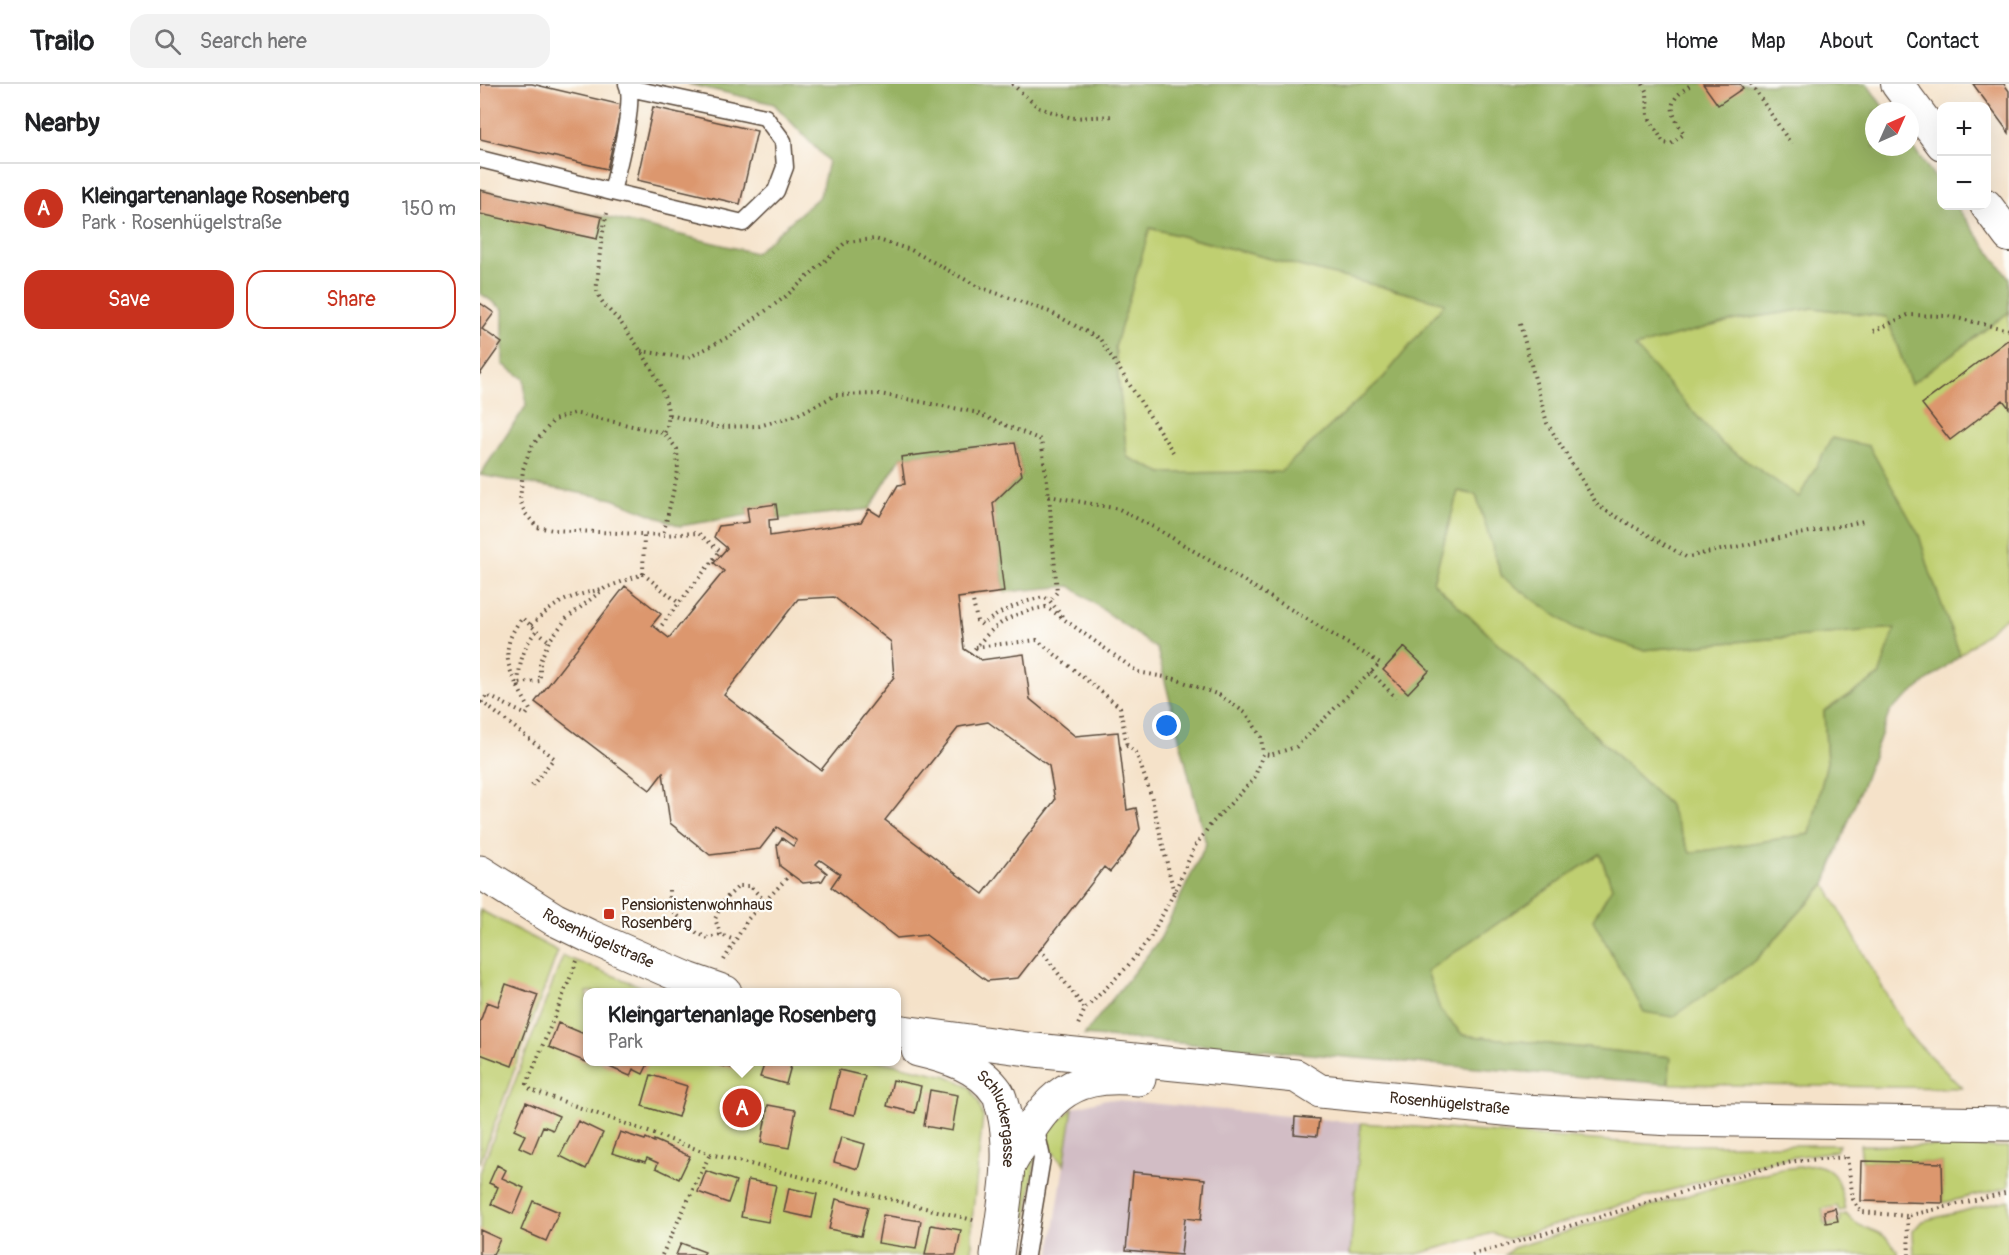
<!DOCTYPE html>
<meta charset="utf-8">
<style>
body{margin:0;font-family:Pangolin,sans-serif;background:#f2f2f2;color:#202124}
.controls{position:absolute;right:18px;top:18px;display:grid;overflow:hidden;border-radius:12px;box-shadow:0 6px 24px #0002}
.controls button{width:54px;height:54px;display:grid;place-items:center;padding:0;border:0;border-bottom:2px solid #e0e0e0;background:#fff;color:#202124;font:30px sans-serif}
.compass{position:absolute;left:1385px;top:18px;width:54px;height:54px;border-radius:50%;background:#fff;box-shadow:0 6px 24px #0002;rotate:45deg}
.you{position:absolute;left:687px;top:642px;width:21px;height:21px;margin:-15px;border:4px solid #fff;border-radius:50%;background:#1a73e8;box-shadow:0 0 0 9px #1a73e833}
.badge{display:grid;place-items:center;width:39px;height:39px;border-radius:50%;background:#c8321e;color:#fff;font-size:20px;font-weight:700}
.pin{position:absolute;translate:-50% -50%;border:3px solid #fff;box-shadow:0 2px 6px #0006}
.popup{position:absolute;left:103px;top:904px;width:318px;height:78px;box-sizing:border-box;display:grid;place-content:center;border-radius:12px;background:#fff;filter:drop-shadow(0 2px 4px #0005);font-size:20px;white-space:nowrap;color:#757577}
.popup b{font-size:22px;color:#202124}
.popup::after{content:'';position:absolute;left:50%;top:100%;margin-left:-12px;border:12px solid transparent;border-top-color:#fff}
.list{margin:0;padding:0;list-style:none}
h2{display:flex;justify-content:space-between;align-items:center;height:78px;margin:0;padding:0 24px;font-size:26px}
h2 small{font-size:20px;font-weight:400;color:#757577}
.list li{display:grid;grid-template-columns:39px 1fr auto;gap:18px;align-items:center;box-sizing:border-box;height:90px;padding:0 24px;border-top:2px solid #e0e0e0}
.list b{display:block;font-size:22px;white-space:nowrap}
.list p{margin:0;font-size:20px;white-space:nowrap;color:#757577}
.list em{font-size:20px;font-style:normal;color:#757577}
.actions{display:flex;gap:12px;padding:18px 24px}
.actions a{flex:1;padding:14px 0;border:2px solid #c8321e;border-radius:18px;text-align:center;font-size:21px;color:#c8321e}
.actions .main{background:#c8321e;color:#fff}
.icon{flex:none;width:33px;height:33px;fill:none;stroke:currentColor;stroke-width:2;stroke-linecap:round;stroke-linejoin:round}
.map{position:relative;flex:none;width:1529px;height:1171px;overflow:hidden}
header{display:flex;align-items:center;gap:36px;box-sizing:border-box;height:84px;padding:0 30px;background:#fff;border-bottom:2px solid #e0e0e0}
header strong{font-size:28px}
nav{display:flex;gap:33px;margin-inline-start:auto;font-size:21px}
.search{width:420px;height:54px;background:#f2f2f2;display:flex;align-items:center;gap:15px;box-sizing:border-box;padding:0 21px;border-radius:18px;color:#757577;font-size:22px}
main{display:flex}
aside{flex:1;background:#fff}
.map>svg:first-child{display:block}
</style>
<header>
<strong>Trailo</strong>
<div class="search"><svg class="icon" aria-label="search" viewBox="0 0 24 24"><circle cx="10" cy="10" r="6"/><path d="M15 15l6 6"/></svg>Search here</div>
<nav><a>Home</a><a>Map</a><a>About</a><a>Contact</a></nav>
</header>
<main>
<aside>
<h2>Nearby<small></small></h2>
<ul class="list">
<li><span class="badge">A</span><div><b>Kleingartenanlage Rosenberg</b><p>Park · Rosenhügelstraße</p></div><em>150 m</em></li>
</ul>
<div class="actions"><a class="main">Save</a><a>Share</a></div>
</aside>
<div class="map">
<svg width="1529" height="1171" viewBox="0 0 1529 1171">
<rect width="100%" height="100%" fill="#fdfcf7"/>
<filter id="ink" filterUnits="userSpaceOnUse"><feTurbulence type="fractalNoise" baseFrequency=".0167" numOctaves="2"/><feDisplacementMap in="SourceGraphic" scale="12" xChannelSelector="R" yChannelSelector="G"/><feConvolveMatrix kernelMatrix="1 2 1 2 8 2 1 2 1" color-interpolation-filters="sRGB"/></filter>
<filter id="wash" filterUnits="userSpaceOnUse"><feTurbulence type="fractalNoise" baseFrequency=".008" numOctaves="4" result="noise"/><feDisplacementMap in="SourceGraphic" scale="24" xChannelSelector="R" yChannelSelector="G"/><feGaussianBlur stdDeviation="1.35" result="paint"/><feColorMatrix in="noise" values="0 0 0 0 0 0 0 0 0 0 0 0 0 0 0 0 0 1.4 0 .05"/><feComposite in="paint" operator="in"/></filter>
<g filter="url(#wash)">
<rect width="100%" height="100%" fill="#f5e2c9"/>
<path fill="#d2bdc5" d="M626,1015l255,24 -11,132h-300l23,-147z"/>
<path fill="#bfcf71" stroke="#7d7c48" stroke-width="1.5" d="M669,144l297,75 -62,74 -104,95 -118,1 -35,-16 -12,-110z
M1333,224l74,9 24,67 98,-72v309l-3,-4 -46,38 -31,-83 -10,-37 -87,-97 -33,60 -77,-54 -88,-97 96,-26z
M978,407l18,4 26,82 141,73 253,-22 -17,48 -55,36 3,50 -17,72 -120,19 -22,-49 -235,-222z
M1120,770l12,33 143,74 70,-77 84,151 53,53 -293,-4 1,-27 -207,-22 -23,-25 -13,-39z
M0,826l78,41 -78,212z
M83,872l92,36h-68v70h296l64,14 15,7 8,5 8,13 5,15 -11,104v35h-492v-82z
M593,1024l-9,57 -12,-14 -6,-18z
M881,1039l300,22h178l-3,6 -49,7 -33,7 -246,74 -16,-6 -78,22h-64z
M1380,1061l149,2v40l-66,16 -1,-40 -80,-2z
M553,1064l3,4 -15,103h-6l10,-84z
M1336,1081c23,4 25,25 29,45l-6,1 -2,-5 -15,3 3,16 16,-3 -1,-6 6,-2c16,21 39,10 53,41h-394l8,-7 236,-71 33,-8z
M1529,1116v55h-95l-1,-24 9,-10z"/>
<path fill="#97b263" stroke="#696e40" stroke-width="1.5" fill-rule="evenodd" d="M208,0h1179l19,27h-12v36h36v-4l31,43 1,20h14l53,72v34l-98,72 -24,-67 -74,-9 -83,13 -95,26 87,97 77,53 33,-59 37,8 50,89 11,37 30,83 -70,56 -65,173 -70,77 -82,56 -29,-5 -51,-92 19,-33 -12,-33 -173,117 13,39 23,25 208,22 -3,27 -584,-49 76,-96 46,-95 -49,-195 -87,-63 -66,6 -11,-89 29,-28 -7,-32 -114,14 -32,52 -91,10 -2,-15 -29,4 1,7 -68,11 -67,-27 -133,-24 46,-69 -2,-27 -21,-15v-55l-23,-16v-103l139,30 136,33 65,-57 8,-35 -54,-57zM670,144l295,75 -61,74 -104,95 -118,1 -35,-16 -12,-110zM978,407l18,4 26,82 72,51 69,22 252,-22 -16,48 -55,35 3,51 -17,72 -120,19 -22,-49 -235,-222z"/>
<g id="blocks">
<path fill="#dc976e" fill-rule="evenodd" d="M0,0h52l90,21 -15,64 -127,-30z
M1223,0h37l3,4 -25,17z
M1493,0h31l5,7v42z
M173,23l104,24 -17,73 -103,-24z
M0,106l122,27 -5,22 -117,-25z
M0,219l14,10 -12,16 20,14 -22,31z
M1529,255v69l-6,-8 -53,40 -28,-36z
M535,359l7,32 -29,28 11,89 -46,6 6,51 17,11 43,-6 6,45 45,37 43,-4 9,78 9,-2 4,21 -14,23 -16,20 -6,-5 -86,111 -31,3 -61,-46 -29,3 -66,-51 9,-13 -20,-14 -4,4 11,9 -5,8 -19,2 -23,-17 -3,-21 5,-7 11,8 4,-5 -20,-14 -17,22 -50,6 -40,-32 -7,-50 -13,17 -115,-88 90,-116 36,28 -9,11 17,13 55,-67 -10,-8 13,-15 -13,-11 5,-11 30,-4 -2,-14 29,-4 2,15 -9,1 1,16 91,-14 8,-13 11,7 18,-31 7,-1 -4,-27zM354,513l57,45 3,35 -73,93 -97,-75 74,-96zM508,638l61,44 6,34 -72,94 -98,-74 74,-93z
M924,563l25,24 -21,22 -25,-23z
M26,900l32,11 -26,71 -32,-12v-32l7,-20 11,4z
M78,939l29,12 -1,27 -37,-15z
M121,978h48l-6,12 -10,-5 -3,7 -30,-13z
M237,978h35l-2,9 -34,-6z
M285,978h27l-6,22 -26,-7z
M359,986l26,6 -10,39 -25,-6z
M171,991l36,11 -9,31 -36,-11z
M413,996l28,6 -6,27 -28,-7z
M450,1006l28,5 -6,36 -28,-5z
M46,1018l33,14 -6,14 -10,-4 -11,27 -13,-6 6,-12 -11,-5z
M288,1021l28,5 -7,38 -28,-5z
M815,1033l24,2 -2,17 -23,-2z
M98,1037l25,12 -17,36 -26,-13z
M140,1048l25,8 1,-2 8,4v-2l36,16 -11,23 -23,-11 2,-5 -11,-5 -2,4 -6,-2v1l-27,-8z
M361,1053l24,7 -7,25 -24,-7z
M1382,1077l80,2 1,40 -82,-2z
M17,1081l9,5 -4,8 22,10 -11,26 -22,-10 7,-17 -9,-4z
M226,1087l30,10 -8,22 -30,-11z
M653,1088l72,7 -4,41 -16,-2 -4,37 -55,-5z
M268,1096l28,5 -8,37 -27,-5z
M309,1104l28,6 -5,24 -28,-6z
M356,1115l32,8 -7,29 -32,-7z
M53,1117l26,11 -13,29 -25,-11z
M1355,1124l3,13 -12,2 -2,-12z
M403,1131l38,6 -5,28 -38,-6z
M451,1141l30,5 -5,25h-31z
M0,1146l20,9 -7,16h-13z
M201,1159l24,9 -2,3h-27z"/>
</g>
</g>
<g filter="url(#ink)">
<use href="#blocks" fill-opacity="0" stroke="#574638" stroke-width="1.5"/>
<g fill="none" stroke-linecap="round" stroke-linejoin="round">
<g stroke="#574638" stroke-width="19">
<path id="lane" d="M0,75l132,33c5,-22 24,-91 15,-108
M132,108l131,31 33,-32 9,-24 -2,-26 -18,-24 -136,-29
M546,1171l16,-97 -7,-33"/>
</g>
<g stroke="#574638" stroke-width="34">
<path id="street" d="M1417,0l45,60
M1506,121l23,31"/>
</g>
<g stroke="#574638" stroke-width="35">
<g id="secondary">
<path id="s1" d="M0,788l74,47 35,17 99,43 37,13"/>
<path id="s2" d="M416,947l139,19 261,26 24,15 205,20 147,8 337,5"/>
<path id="s3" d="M438,966c30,7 61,16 79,42 4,5 4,12 6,17 12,47 0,99 -6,146"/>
<path d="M528,1083c34,-60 53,-97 131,-88"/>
</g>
</g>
<path stroke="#574638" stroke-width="4" stroke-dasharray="1.5 4.5" stroke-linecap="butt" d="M532,0l27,24 33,10 43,-2
M1163,0l4,9 1,23 16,27 7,1 13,-10c-15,-25 -18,-33 8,-50
M1271,0l40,60
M127,129c-5,21 -8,41 -9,63 0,4 -2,10 -1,14 3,14 16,23 24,33 17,23 61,82 43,110
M1040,240l27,99 51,83 88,51 178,-36
M1394,247l34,-16 40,1 61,14
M161,267l47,7 44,-23 53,-38 61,-55 29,-3 36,11 68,37 71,25 50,27 73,113
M190,331l46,12 43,-1 38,-11 39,-20 44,-1 94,18 67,28 8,56 8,96 -7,9
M569,412l70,13 40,21 221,133 -84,84 -26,8 -7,-1
M163,490l1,-40
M492,512l5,25 5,4c20,-15 38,-23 62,-28l6,4 15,19 73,52 37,7 44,16 28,19 14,23 2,17 -9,25 -43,45 -16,22 -21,47 -24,45 -24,30 -41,41 -7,16
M51,541c28,-25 34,-27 71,-36
M178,546l62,-79 -22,-18 -35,2 -110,-5 -16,-3 -12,-14 -5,-13 3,-31 8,-22 23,-27 20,-7 90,20 13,16 1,22 -15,64
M496,563l61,-7 83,67 7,39
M491,570c21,-29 39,-41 75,-47l15,10
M891,588l25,26
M38,599c2,-22 5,-36 19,-53
M39,603l-1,-4 22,-2v-20l9,-20 18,-23 38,-30 38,-14 36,29
M640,664l7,-2 9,6 15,43 23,98
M52,702l22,-28 -72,-56 5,-7 39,20 4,-5c-18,-35 -36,-56 -8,-92l27,23
M189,806v18l28,25 11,5 13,-3 14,5
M241,851l-6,-16 9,-19 15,-14h11l15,15
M560,865l45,60
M244,876l24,-41 43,-45
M97,877l-50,123 4,6 179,64 263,66
M1367,1073l6,42 8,13 46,4
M182,1171l48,-101
M992,1171l282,-84 42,-10 51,-4
M1429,1171l-2,-39 102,-24"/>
<use href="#lane" stroke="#fff" stroke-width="16"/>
<use href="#street" stroke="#fff" stroke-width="32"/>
<use href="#secondary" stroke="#fff" stroke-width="33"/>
</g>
</g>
<rect fill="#c8321e" stroke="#fdfcf7" stroke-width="2" x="123" y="824" width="12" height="12" rx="3"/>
<g text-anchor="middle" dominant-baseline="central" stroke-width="4.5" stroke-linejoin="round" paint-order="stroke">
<g font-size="16" fill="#3b2a1e" stroke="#fdfcf7" text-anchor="start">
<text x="141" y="821">Pensionistenwohnhaus<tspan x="141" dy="18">Rosenberg</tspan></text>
</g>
<g font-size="16" fill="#3b2a1e" stroke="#fdfcf7">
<text stroke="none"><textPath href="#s1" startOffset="136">Rosenhügelstraße</textPath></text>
<text stroke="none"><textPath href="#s2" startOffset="561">Rosenhügelstraße</textPath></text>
<text stroke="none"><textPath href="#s3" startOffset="117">Schluckergasse</textPath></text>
</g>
</g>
</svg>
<div class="controls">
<button>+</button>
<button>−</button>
</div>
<svg class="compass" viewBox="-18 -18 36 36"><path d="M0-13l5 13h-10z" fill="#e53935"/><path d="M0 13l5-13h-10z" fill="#757577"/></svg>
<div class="you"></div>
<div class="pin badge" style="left:262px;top:1024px">A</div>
<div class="popup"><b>Kleingartenanlage Rosenberg</b>Park</div>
</div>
</main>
